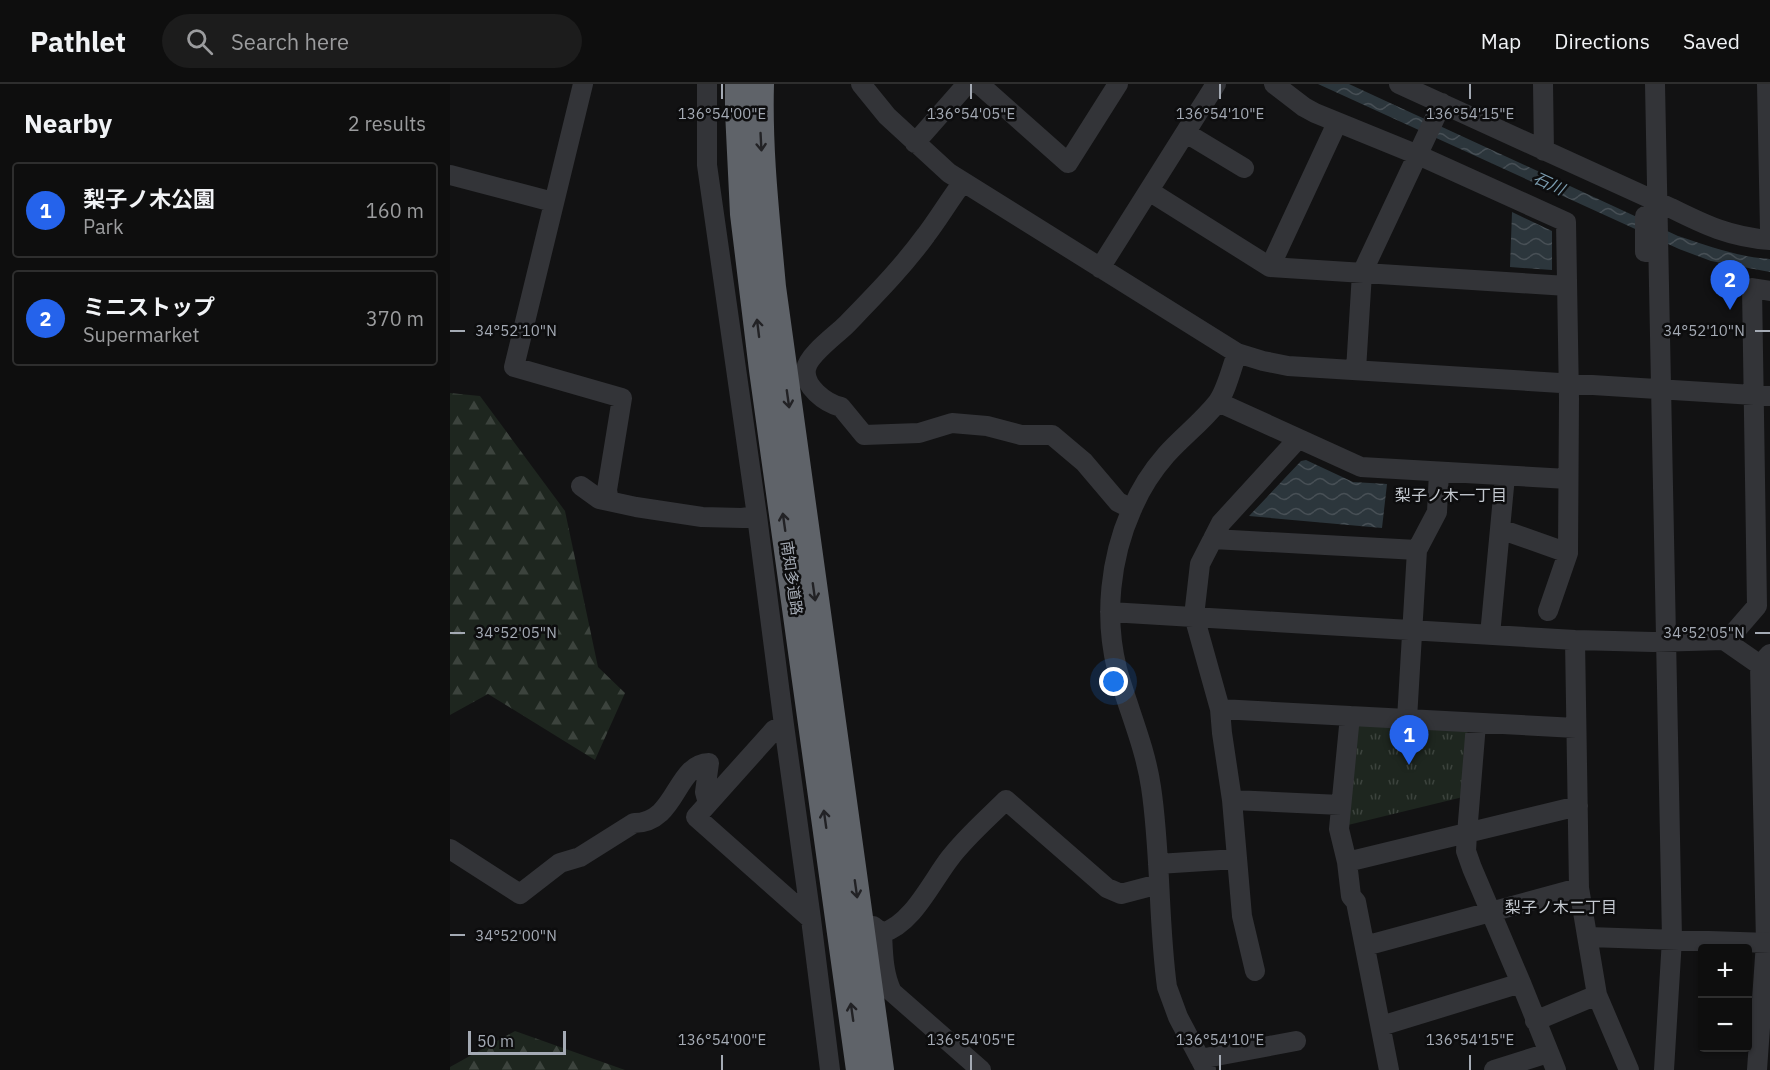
<!DOCTYPE html>
<meta charset="utf-8">
<style>
body{margin:0;font-family:"IBM Plex Sans","Noto Sans JP",sans-serif;background:#1c1c1c;color:#f1f3f6}
.controls{position:absolute;right:18px;bottom:18px;display:grid;overflow:hidden;border-radius:6px;box-shadow:0 2px 4px #0004}
.controls button{width:54px;height:54px;display:grid;place-items:center;padding:0;border:0;border-bottom:2px solid #2e2e2e;background:#0e0e0e;color:#f1f3f6;font:30px sans-serif}
.scale{position:absolute;left:18px;bottom:15px;width:98px;box-sizing:border-box;padding-left:6px;border:3px solid #a4aab4;border-top:0;font-size:16px;line-height:21px;white-space:nowrap;color:#a4aab4;-webkit-text-stroke:4px #0d0d0e;paint-order:stroke}
.you{position:absolute;left:664px;top:598px;width:21px;height:21px;margin:-15px;border:4px solid #fff;border-radius:50%;background:#1a73e8;box-shadow:0 0 0 9px #1a73e833}
.badge{display:grid;place-items:center;width:39px;height:39px;border-radius:50%;background:#2563eb;color:#fff;font-size:20px;font-weight:700}
.pin{position:absolute;translate:-50% -50px;filter:drop-shadow(0 2px 3px #0008)}
.pin::after{content:'';position:absolute;top:32px;width:21px;height:18px;background:inherit;clip-path:polygon(0 0,100% 0,50% 100%)}
.list{margin:0;padding:0;list-style:none}
h2{display:flex;justify-content:space-between;align-items:center;height:78px;margin:0;padding:0 24px;font-size:26px}
h2 small{font-size:20px;font-weight:400;color:#9b9c9e}
.list li{display:grid;grid-template-columns:39px 1fr auto;gap:18px;align-items:center;box-sizing:border-box;height:96px;margin:0 12px 12px;padding:0 12px;border:2px solid #2e2e2e;border-radius:6px}
.list b{display:block;font-size:22px;white-space:nowrap}
.list p{margin:0;font-size:20px;white-space:nowrap;color:#9b9c9e}
.list em{font-size:20px;font-style:normal;color:#9b9c9e}
.icon{flex:none;width:33px;height:33px;fill:none;stroke:currentColor;stroke-width:2;stroke-linecap:round;stroke-linejoin:round}
.map{position:relative;flex:none;width:1320px;height:986px;overflow:hidden}
header{display:flex;align-items:center;gap:36px;box-sizing:border-box;height:84px;padding:0 30px;background:#0e0e0e;border-bottom:2px solid #2e2e2e}
header strong{font-size:28px}
nav{display:flex;gap:33px;margin-inline-start:auto;font-size:21px}
.search{width:420px;height:54px;background:#1c1c1c;display:flex;align-items:center;gap:15px;box-sizing:border-box;padding:0 21px;border-radius:33px;color:#9b9c9e;font-size:22px}
main{display:flex}
aside{flex:1;background:#0e0e0e}
.map>svg:first-child{display:block}
</style>
<header>
<strong>Pathlet</strong>
<div class="search"><svg class="icon" aria-label="search" viewBox="0 0 24 24"><circle cx="10" cy="10" r="6"/><path d="M15 15l6 6"/></svg>Search here</div>
<nav><a>Map</a><a>Directions</a><a>Saved</a></nav>
</header>
<main>
<aside>
<h2>Nearby<small>2 results</small></h2>
<ul class="list">
<li><span class="badge">1</span><div><b>梨子ノ木公園</b><p>Park</p></div><em>160 m</em></li>
<li><span class="badge">2</span><div><b>ミニストップ</b><p>Supermarket</p></div><em>370 m</em></li>
</ul>
</aside>
<div class="map">
<svg width="1320" height="986" viewBox="0 0 1320 986">
<defs>
<pattern id="forest-firs" width="22" height="20" patternUnits="userSpaceOnUse" patternTransform="scale(1.5)"><rect width="22" height="20" fill="#1e261f"/><path d="M5 1l3.5 6h-7zM16 11l3.5 6h-7z" fill="#3c433d"/></pattern>
<pattern id="park-tufts" width="24" height="20" patternUnits="userSpaceOnUse" patternTransform="scale(1.5)"><rect width="24" height="20" fill="#1e261f"/><path d="M3 7l-1-3M5 7V3M7 7l1-3M15 17l-1-3M17 17v-4M19 17l1-3" fill="none" stroke="#3c433d"/></pattern>
<pattern id="water-waves" width="16" height="10" patternUnits="userSpaceOnUse" patternTransform="scale(1.5)"><rect width="16" height="10" fill="#2c363c"/><path d="M0 5q4-4 8 0t8 0" fill="none" stroke="#485056"/></pattern>
</defs>
<rect width="100%" height="100%" fill="#121213"/>
<path fill="url(#forest-firs)" d="M0,309l30,3 85,115 33,156 27,26 -30,67 -107,-66 -38,21z
M65,947l110,39h-175v-3z"/>
<path fill="url(#park-tufts)" d="M910,639l104,6 4,4 -5,64 -115,28 7,-97z"/>
<path fill="url(#water-waves)" d="M868,0h31l329,152c31,10 60,21 92,23v13l-59,-11 -32,-12z
M1062,128l40,19v39l-42,-3z
M856,376l47,22 34,2 -5,44 -133,-12 52,-55z"/>
<g fill="none" stroke-linecap="round" stroke-linejoin="round">
<path stroke="#333438" stroke-width="20" d="M133,0l-69,283 108,31 -15,92 2,11
M257,0v81l50,351 27,209 -10,5 -78,87 115,102 19,151
M411,0l26,32 62,57 288,180 26,8 25,5 482,30
M529,0l89,79 50,-79
M824,0l30,23 11,6 103,42 148,67 3,177 -1,154 -20,58
M949,0l272,124c34,17 59,29 99,32
M1093,0l1,67
M1205,0l17,855 -8,131
M1317,0l3,146
M736,49l58,35
M465,59l52,-59
M0,91l103,27
M513,98c-13,17 -24,36 -37,53 -24,33 -52,61 -80,90 -10,10 -38,30 -40,44 -3,17 19,34 35,38l23,28 55,-2 33,-10 35,3 34,9h31l32,27 34,40 14,7
M699,107l121,76 297,19
M1195,132v36
M820,183l67,-144
M650,184l116,-184
M906,286l6,-97 80,-170
M768,318l143,65 207,12
M131,402l18,13 37,8 66,10 40,1 15,-2
M1050,445l68,24
M763,455l204,11
M660,528l465,28 78,2 71,-2 46,32
M1040,551l15,-159
M1125,556l4,248 18,107 32,75
M1274,556l8,-5 25,-29 -5,-318 18,3
M770,625l356,19
M900,632l-11,113 8,33 4,34 5,6 33,168
M957,635l10,-169 20,-38 2,-40
M1026,640l-9,110 -1,17 6,17 49,115 35,87
M334,641l27,194
M782,716l109,5
M0,765l70,45 40,-31 20,-6 54,-34c43,0 41,-59 75,-60l-4,29 3,11
M897,778l231,-56
M708,780l78,-5
M423,842l9,7c30,-8 50,-52 68,-75 16,-21 37,-39 56,-58l101,88 14,6 38,-10
M432,849c1,20 1,41 10,59l89,78
M1138,853l182,6
M915,862l214,-58
M805,887l-13,-55 -10,-116 -10,-67 -2,-24 -26,-93 6,-52 21,-41 77,-84
M1085,937l62,-26
M931,942l140,-43
M750,975l96,-18
M756,986l-28,-53 -11,-30c-9,-66 -6,-134 -16,-200 -6,-41 -23,-78 -34,-118 -13,-52 -7,-111 15,-160 8,-19 20,-38 34,-54 16,-18 36,-33 51,-52 9,-11 15,-36 20,-50
M1044,986l54,-17
M1307,986l9,-127 -6,-278 10,-11"/>
<path stroke="#5f6369" stroke-width="28" d="M289,0v27l5,103 19,156 97,700
M310,0c-2,68 6,135 12,203l108,783"/>
</g>
<defs><path id="oneway-shaft" d="M-6 0H5M1.5-3L5.5 0L1.5 3" fill="none" stroke-width="1.6" stroke-linecap="round" stroke-linejoin="round" transform="scale(1.5)"/></defs>
<g stroke="#222225">
<use href="#oneway-shaft" transform="translate(311 58) rotate(87)"/>
<use href="#oneway-shaft" transform="translate(308 244) rotate(-97)"/>
<use href="#oneway-shaft" transform="translate(338 315) rotate(82)"/>
<use href="#oneway-shaft" transform="translate(334 438) rotate(-98)"/>
<use href="#oneway-shaft" transform="translate(364 508) rotate(82)"/>
<use href="#oneway-shaft" transform="translate(375 735) rotate(-98)"/>
<use href="#oneway-shaft" transform="translate(406 805) rotate(82)"/>
<use href="#oneway-shaft" transform="translate(402 928) rotate(-98)"/>
</g>
<path fill="none" stroke="#a4aab4" stroke-width="2" d="M272,0v15M521,0v15M770,0v15M1020,0v15M0,247h15M1305,247h15M0,549h15M1305,549h15M0,851h15M272,971v15M521,971v15M770,971v15M1020,971v15"/>
<g text-anchor="middle" dominant-baseline="central" stroke-width="5" stroke-linejoin="round" paint-order="stroke">
<g font-size="15" fill="#a4aab4" stroke="#0d0d0e">
<text transform="translate(342 494) rotate(82)">南知多道路</text>
</g>
<g font-size="16" font-style="italic" fill="#7b9caf" stroke="#0d0d0e">
<text transform="translate(1099 99) rotate(25)">石川</text>
</g>
<g font-size="16" fill="#c4c9d0" stroke="#0d0d0e">
<text x="1001" y="411">梨子ノ木一丁目</text>
<text x="1111" y="823">梨子ノ木二丁目</text>
</g>
</g>
<g font-size="15" text-anchor="middle" fill="#a4aab4" stroke="#0d0d0e" stroke-width="5" stroke-linejoin="round" paint-order="stroke">
<text x="272" y="35">136°54'00"E</text>
<text x="521" y="35">136°54'05"E</text>
<text x="770" y="35">136°54'10"E</text>
<text x="1020" y="35">136°54'15"E</text>
<text x="66" y="252">34°52'10"N</text>
<text x="1254" y="252">34°52'10"N</text>
<text x="66" y="554">34°52'05"N</text>
<text x="1254" y="554">34°52'05"N</text>
<text x="66" y="857">34°52'00"N</text>
<text x="272" y="961">136°54'00"E</text>
<text x="521" y="961">136°54'05"E</text>
<text x="770" y="961">136°54'10"E</text>
<text x="1020" y="961">136°54'15"E</text>
</g>
</svg>
<div class="controls">
<button>+</button>
<button>−</button>
</div>
<div class="scale">50 m</div>
<div class="you"></div>
<div class="pin badge" style="left:959px;top:681px">1</div>
<div class="pin badge" style="left:1280px;top:226px">2</div>
</div>
</main>
